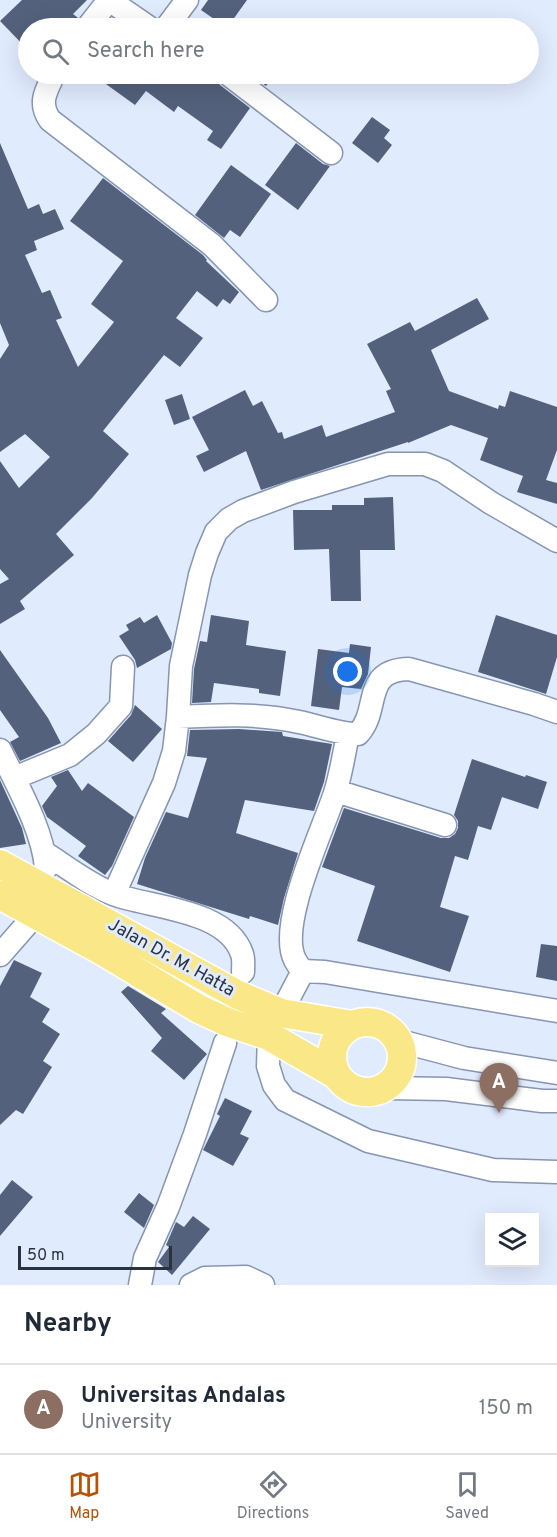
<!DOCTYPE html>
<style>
body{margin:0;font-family:Overpass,sans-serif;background:#f6f6f7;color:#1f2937}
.controls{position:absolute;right:18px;bottom:18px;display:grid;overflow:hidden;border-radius:0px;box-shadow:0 6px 24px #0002}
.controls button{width:54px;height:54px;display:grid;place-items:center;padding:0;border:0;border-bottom:2px solid #e0e1e3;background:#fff;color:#1f2937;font:30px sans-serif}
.scale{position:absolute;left:18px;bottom:15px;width:154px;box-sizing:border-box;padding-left:6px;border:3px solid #2b313d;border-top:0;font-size:16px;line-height:21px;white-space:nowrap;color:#2b313d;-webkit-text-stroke:4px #e1ebfe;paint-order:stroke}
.you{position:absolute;left:348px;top:672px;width:21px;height:21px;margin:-15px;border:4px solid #fff;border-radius:50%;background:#1a73e8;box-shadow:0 0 0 9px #1a73e833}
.badge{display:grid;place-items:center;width:39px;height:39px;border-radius:50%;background:#b45309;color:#fff;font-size:20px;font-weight:700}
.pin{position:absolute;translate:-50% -50px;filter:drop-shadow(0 2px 3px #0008)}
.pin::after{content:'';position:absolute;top:32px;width:21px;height:18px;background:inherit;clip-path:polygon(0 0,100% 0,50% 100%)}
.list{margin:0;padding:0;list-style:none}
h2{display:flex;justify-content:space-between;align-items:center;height:78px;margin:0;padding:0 24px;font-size:26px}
h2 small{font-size:20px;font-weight:400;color:#747a83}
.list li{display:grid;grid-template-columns:39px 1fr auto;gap:18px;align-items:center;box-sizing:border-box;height:90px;padding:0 24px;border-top:2px solid #e0e1e3}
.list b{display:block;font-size:22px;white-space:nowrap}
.list p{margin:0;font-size:20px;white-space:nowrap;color:#747a83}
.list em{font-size:20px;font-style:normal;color:#747a83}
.icon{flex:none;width:33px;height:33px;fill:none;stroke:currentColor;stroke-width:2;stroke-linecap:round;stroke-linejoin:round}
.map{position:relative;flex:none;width:557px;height:1285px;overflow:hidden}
.search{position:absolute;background:#fff;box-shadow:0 6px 24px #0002;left:18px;right:18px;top:18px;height:66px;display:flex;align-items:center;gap:15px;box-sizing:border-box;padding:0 21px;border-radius:33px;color:#747a83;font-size:22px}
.sheet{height:168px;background:#fff}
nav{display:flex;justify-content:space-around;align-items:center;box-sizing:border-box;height:84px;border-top:2px solid #e0e1e3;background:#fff;font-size:16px;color:#747a83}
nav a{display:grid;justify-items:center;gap:3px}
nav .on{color:#b45309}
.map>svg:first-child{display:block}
</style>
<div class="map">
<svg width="557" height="1285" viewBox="0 0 557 1285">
<rect width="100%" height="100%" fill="#e1ebfe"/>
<path fill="#53617c" d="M22,0h65l-14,14 5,4 -8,10h-42v22l-28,-29z
M208,0h39l-20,28 -26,-18z
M92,74h123l1,6 4,5 30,23 -29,41 -14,-9 6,-9 -35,-25 -4,6 -28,-21 -11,14z
M250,74h25l-9,12z
M372,117l18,13 -6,8 8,7 -14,18 -26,-20z
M0,143l28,66 11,-5 4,10 12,-5 9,20 -30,12 3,9 -12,5 17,38 8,-3 12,28 -6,2 22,47 36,-45 -23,-18 32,-43 -53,-40 33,-43 100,77 4,5 -1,1 33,31 -9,12 -7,-5 -6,8 -20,-16 -21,27 27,20 -23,29 -16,-12 -61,76 26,23 -37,44 -36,36 18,21 -54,46 5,8 -25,15v-40l9,-5 -9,-10v-108l19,27 31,-31 -25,-23 -25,18v-93l9,-14 -9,-22z
M296,143l27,21 7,2 -32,44 -33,-25z
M231,165l40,29 -31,43 -10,-7 -6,8 -29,-23z
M477,298l12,21 -58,31 18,41 49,18 1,-4 6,2 5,-16 47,16v43l-11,30 11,3v21l-40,-12 6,-16 -43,-16 8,-22 -37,-13 -43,18v-1l-147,48 -15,-39 -42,21 -8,-16 13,-6 -17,-33 53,-27 8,16 9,-5 16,32 4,-1 2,7 38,-14 4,12 69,-25 -9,-21 5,-2 -24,-45 43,-22 5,9z
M182,394l8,25 -16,6 -9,-25z
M393,497l2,53h-35l1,51h-30l-2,-52 -35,1 -1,-40h39v-5h32v-7z
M157,615l15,28 -1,6 -34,19 -2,-8 -16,-24 10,-6 -3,-5 14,-8 4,6z
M211,615l38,6 -3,24 40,6 -6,45 -21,-3v-4l-45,-6 -3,19 -19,1 2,-34 6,-28 7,1z
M496,615l61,20v22l-11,37 -68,-22z
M350,644l21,3 -3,27 -7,15 -19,-2 -3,23 -28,-4 7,-57 31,4z
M0,650l48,68 13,25 -41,18 -10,-19 9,-5 -19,-27z
M135,705l27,24 -29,33 -25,-21 23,-26z
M239,729l43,3 1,4 49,8 -8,38 -10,29 -69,-11 -9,33 62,20 -14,45 -6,27 -28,-9 -1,3 -112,-35 8,-26 21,-46 22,6 19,-60 -20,-2 3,-26z
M472,759l53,18 1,-2 21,7 -9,27 -36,-12 -11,33 -13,-4 -10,34 -13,-4 -15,51 29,9 -19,56 -93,-31 18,-55 -53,-19 22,-59 97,30h8l6,-4 3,-6v-7l-4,-6z
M68,770l14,21 6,-8 46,34 -22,49 -7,9 -27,-19 8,-10 -39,-29 -5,-11 15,-20 -6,-9z
M0,780l22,48 4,16 -26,4z
M541,944l16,2v35l-21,-4z
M14,960l28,13 -12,24 20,12 -8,13 18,12 -17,27 9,6 -29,47 -7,-4 -16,15v-139z
M128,986l38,23 -5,4 46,41 -23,26 -33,-29 11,-13 -41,-46z
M225,1098l27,13 -12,23 9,4 -16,28 -30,-16 17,-34 -3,-2z
M12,1180l21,17 -33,39v-41z
M139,1193l15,12 -10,23 -20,-16z
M193,1216l17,13 -38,46 -14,-13 11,-15 -3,-2 10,-23 8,5z"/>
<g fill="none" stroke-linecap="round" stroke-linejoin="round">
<g stroke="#8595b2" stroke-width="25">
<path id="minor" d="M109,0l41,28
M87,28l22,-28
M166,28l21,-28
M54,74c-8,17 -16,29 -4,46l162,125 54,55
M228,74l103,79
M178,717c40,-2 82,-4 121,5 20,4 39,12 59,12 23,-24 3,-64 51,-65l125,35 23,8
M0,750c17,35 43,80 46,118
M14,778l56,-23 26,-21 25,-28 2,-39
M336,791l109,34
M45,853c22,14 43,31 68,41 37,14 114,15 129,60 2,5 1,13 1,18
M114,894l50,-111 10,-32 4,-34 3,-51 19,-91 7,-22 9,-21 13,-13 14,-8 51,-19 94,-28h37l18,7 48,32 66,38
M0,955l35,-40
M303,971c-3,-3 -6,-7 -8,-11 -18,-35 28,-130 40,-167 6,-19 9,-39 13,-59
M281,1013l22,-42 22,1 232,39
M269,1036l-1,30 6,19 11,15 83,41 125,29 64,2
M400,1041l64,17 93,15
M386,1088l60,1 96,12h15
M140,1285l5,-27 23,-51 27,-73 30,-91
M191,1285l14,-7 41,-1 17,8"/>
</g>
<g stroke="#fff" stroke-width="31">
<path id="major" d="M0,864l238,131 43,18 71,12
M0,895l104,57 95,57 28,13 42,14 66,38
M332 1057a35 35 0 1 1 70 0a35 35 0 1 1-70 0Z"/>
</g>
<use href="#minor" stroke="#fff" stroke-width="22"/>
<use href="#major" stroke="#f9e788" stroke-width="28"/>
</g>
<g text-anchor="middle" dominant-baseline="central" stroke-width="6" stroke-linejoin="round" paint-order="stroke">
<g font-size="18" fill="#2b313d" stroke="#e1ebfe">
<text transform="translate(171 958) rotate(29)">Jalan Dr. M. Hatta</text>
</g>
</g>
</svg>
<div class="controls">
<button><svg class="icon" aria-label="layers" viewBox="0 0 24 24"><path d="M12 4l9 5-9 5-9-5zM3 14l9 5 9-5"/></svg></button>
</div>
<div class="scale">50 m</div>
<div class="you"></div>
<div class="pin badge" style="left:499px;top:1113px;background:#8d6e63">A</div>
<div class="search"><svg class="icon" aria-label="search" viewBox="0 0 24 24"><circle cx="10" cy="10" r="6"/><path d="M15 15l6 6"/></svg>Search here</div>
</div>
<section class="sheet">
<h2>Nearby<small></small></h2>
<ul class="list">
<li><span class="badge" style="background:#8d6e63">A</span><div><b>Universitas Andalas</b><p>University</p></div><em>150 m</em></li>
</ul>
</section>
<nav>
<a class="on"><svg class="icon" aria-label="map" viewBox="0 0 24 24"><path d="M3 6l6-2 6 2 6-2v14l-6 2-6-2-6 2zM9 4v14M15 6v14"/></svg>Map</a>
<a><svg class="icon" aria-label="directions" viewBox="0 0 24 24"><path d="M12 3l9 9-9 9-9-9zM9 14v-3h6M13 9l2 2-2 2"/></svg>Directions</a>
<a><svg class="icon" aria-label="saved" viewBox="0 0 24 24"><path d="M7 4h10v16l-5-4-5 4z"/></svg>Saved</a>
</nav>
